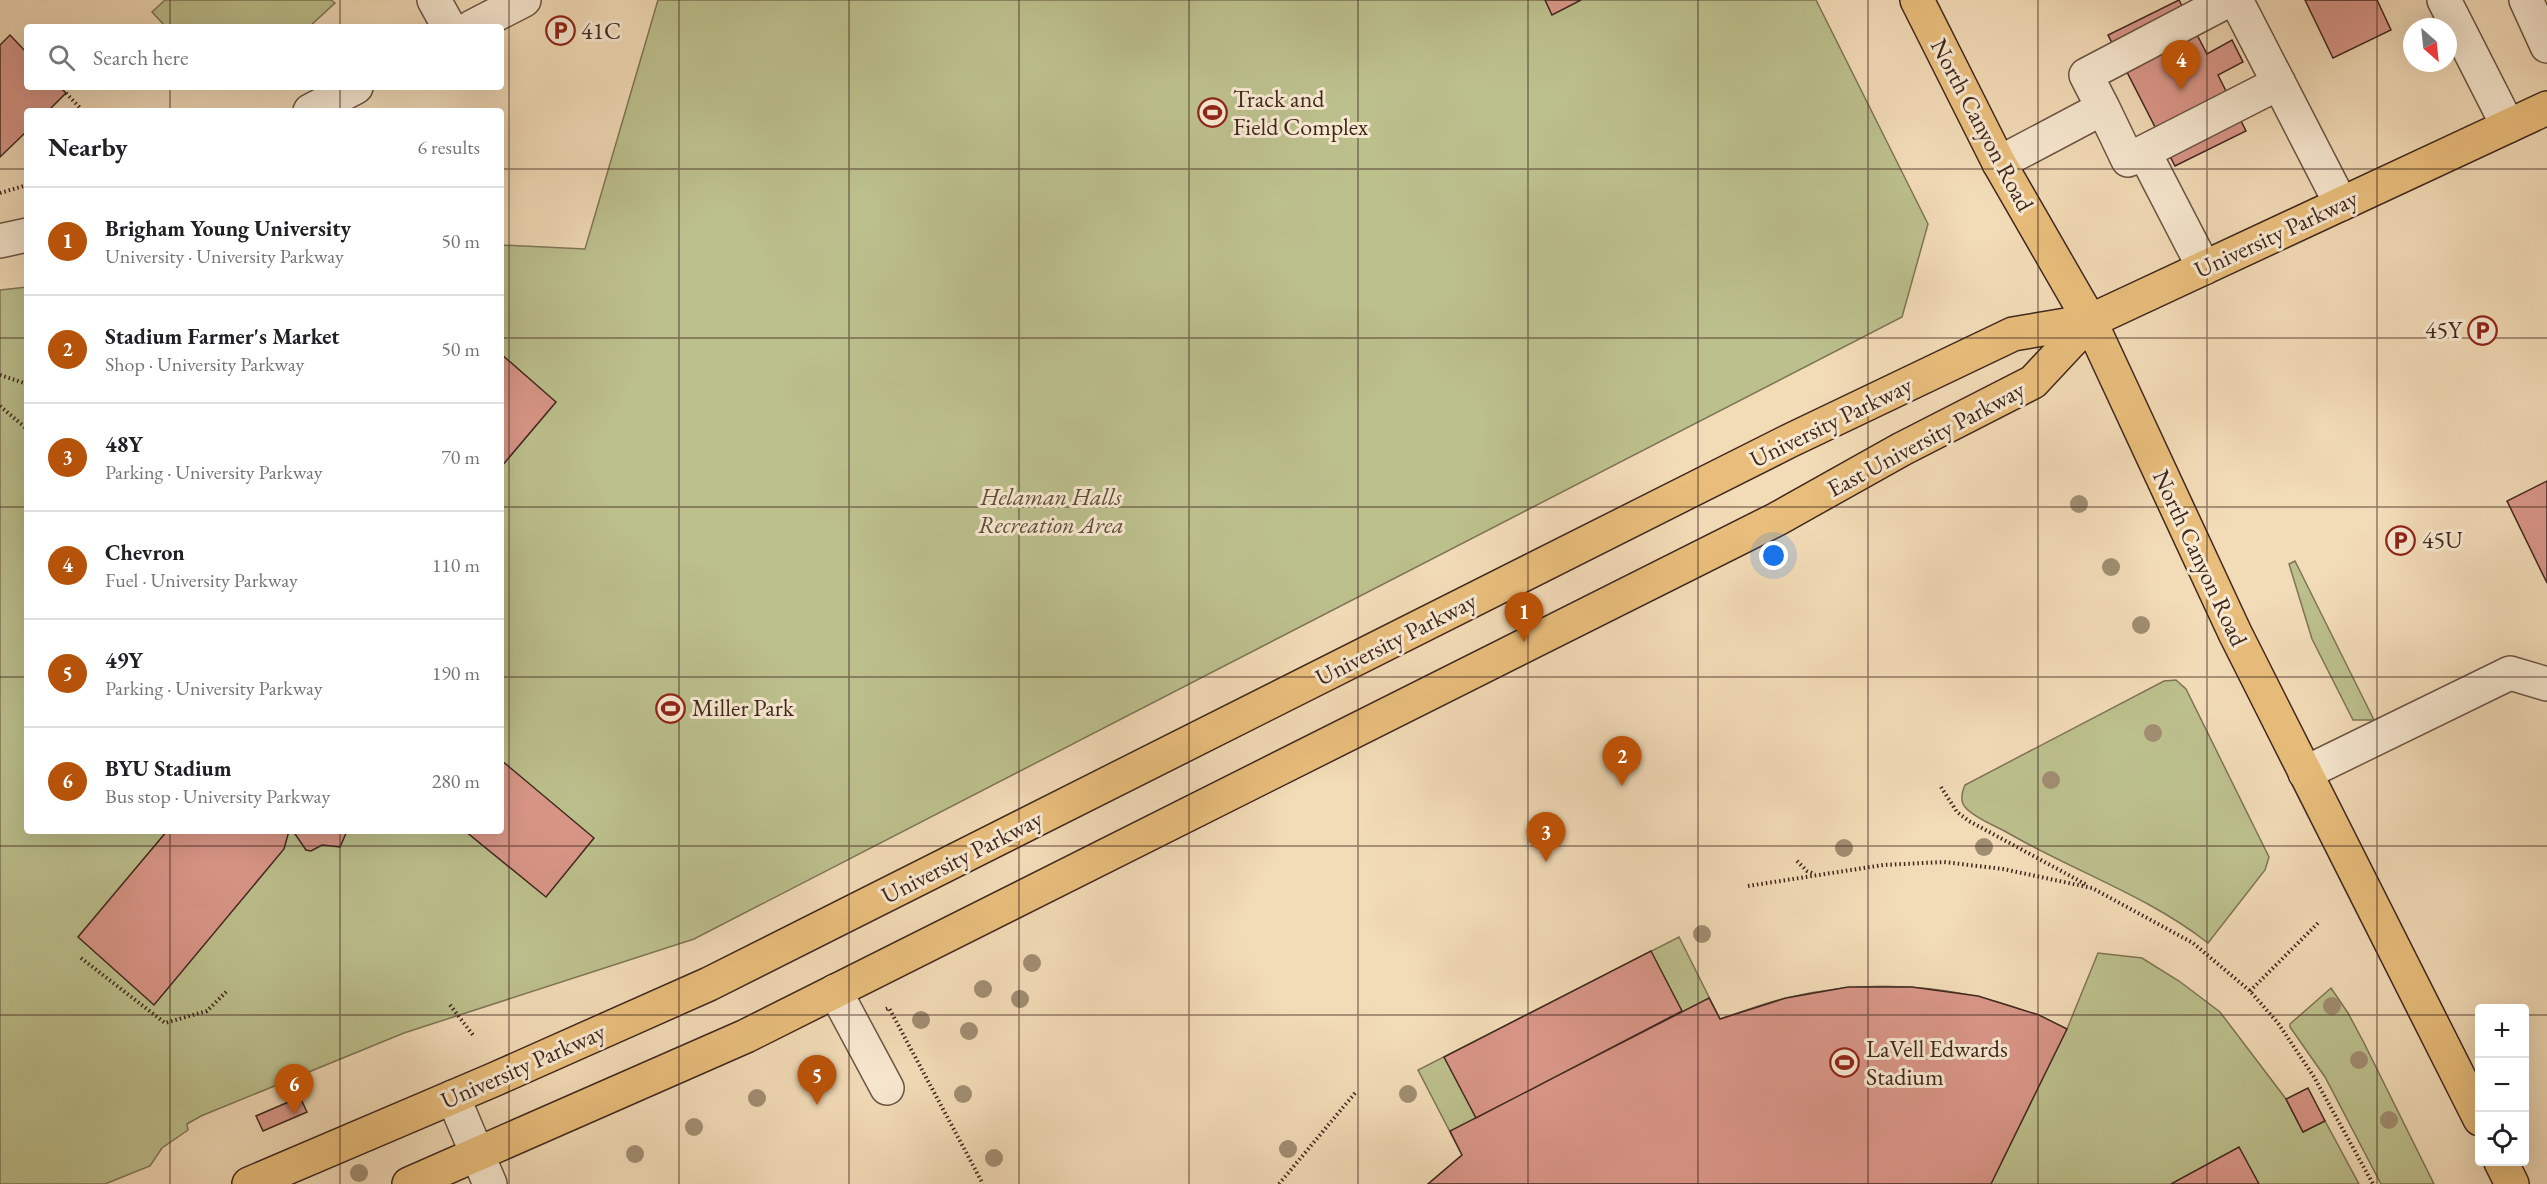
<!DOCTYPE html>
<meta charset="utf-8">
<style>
:root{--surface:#fff;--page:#f2f2f2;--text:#202124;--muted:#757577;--line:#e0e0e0;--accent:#b45309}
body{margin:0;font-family:"EB Garamond",serif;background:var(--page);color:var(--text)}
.controls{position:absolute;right:18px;bottom:18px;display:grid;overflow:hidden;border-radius:6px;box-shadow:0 6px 24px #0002}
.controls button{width:54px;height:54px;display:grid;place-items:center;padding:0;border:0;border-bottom:2px solid var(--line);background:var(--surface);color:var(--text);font:30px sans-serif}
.compass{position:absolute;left:2403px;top:18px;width:54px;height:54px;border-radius:50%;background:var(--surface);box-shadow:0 6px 24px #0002;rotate:153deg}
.you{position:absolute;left:1774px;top:556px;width:21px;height:21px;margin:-15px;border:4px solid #fff;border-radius:50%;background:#1a73e8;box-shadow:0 0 0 9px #1a73e833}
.badge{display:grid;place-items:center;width:39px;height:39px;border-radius:50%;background:var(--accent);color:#fff;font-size:20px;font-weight:700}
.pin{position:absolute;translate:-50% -50px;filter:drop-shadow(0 2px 3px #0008)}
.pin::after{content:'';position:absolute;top:32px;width:21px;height:18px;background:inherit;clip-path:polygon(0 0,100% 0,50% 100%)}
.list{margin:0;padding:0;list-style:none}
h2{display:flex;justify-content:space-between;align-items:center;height:78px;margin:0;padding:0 24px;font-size:26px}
h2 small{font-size:20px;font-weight:400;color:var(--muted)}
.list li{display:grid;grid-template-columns:39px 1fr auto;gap:18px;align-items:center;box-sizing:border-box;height:108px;padding:0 24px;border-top:2px solid var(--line)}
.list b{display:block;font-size:22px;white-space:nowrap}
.list p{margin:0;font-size:20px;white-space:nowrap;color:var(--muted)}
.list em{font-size:20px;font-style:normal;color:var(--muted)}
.icon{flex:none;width:33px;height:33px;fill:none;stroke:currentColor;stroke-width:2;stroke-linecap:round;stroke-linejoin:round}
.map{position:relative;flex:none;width:2547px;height:1184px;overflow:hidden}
.search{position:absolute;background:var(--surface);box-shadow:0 6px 24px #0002;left:24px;top:24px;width:480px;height:66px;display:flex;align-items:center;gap:15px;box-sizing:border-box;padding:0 21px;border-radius:6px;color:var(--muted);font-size:22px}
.panel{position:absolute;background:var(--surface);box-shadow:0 6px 24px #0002;left:24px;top:108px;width:480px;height:726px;border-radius:6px}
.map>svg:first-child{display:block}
.green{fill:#bcc08d;stroke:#7e7456;stroke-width:1.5}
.building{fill:#d99688;stroke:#40271e;stroke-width:1.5}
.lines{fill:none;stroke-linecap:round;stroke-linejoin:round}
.minor-casing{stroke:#6c5444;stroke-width:36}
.major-casing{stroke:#40271e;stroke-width:36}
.path{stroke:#40271e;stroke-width:4;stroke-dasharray:1.5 3;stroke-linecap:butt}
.minor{stroke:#f7e8d0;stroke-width:33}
.major{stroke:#e9be7c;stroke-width:33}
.tree{fill:#a18d72}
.grid{fill:none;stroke:#40271e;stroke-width:1.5;stroke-opacity:0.55}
.labels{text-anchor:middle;stroke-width:6;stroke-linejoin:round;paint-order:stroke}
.poi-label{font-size:24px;fill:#40271e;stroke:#f7e8d0;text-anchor:start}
.street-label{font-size:24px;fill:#40271e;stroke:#f7e8d0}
.park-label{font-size:24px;font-style:italic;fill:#5f4d3a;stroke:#f7e8d0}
</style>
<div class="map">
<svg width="2547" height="1184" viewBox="0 0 2547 1184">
<rect width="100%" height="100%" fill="#f2dbb7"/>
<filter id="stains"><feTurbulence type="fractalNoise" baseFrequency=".00333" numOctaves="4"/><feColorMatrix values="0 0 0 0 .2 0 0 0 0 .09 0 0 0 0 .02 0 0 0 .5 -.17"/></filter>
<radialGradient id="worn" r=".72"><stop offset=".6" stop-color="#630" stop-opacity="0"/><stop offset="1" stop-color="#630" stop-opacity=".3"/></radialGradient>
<path class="green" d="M165,0H331L335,3L309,27H166L152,12Z
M658,0H1816L1928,224L1902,317L694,939L404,1033L201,1116L187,1124L188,1130L162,1148L150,1166L105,1184H0V290L27,287V831H501V245L585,249Z
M2295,561L2374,720H2353L2312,639L2289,564Z
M2176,680L2186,689L2269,857L2265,870L2208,943C2148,896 2074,871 2008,833C1996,826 1974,818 1965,807C1960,801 1962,792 1965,785L2164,681Z
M1679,937L1720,1019C1742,1012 1764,1003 1786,998C1879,975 1981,986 2067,1029L2098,953L2142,958L2179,981L2220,1012L2286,1099L2303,1132L2325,1121L2359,1184H1428L1462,1155L1418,1070Z
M2331,988L2348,1013L2363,1041L2434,1184H2381L2325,1077L2290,1027V1024Z"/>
<path class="building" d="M1545,0H1581L1552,15Z
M2179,0L2207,54L2232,40L2243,62L2218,75L2246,131L2175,166L2108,35Z
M2305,0H2377L2391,30L2333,58Z
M10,35L27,53V87H60L66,93L48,111H27V131L0,157V45Z
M501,354L556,402L501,467Z
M2547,481V583L2507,501Z
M501,760L594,838L546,897L465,831H501Z
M167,831H289L284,849L154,1005L78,937Z
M293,831H347L340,847L322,845L311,851L306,850Z
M1651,951L1682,1011L1476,1118L1444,1057Z
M1848,987H1912L1978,996L2039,1015L2067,1029L1991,1184H1428L1462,1155L1450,1131L1709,998L1720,1019L1786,998Z
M2308,1088L2325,1121L2303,1132L2286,1099Z
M300,1097L307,1112L263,1131L256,1116Z
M2239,1147L2259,1184H2171Z"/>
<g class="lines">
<defs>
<path id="minor" d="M434,0L449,27
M2236,0L2341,204
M2444,0L2508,126
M2526,0L2547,46
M472,27L524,0
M2103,108L2128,160L2279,83
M310,111L356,87
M2144,152L2204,268
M1999,163L2103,108L2086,75L2229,0
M0,241L27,235
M2305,773L2510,673L2547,684
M835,991L887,1088
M453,1097L490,1184"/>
<path id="major" d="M1917,0L1999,163L2090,321L2235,633L2480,1119
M2501,1162L2512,1184
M249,1184L493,1080L709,984L1789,441L2013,334L2090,321L2547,108
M409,1184L746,1036L1777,519L1902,449L2033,382L2090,321"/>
</defs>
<use href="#minor" class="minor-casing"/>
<use href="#major" class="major-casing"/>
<path class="path" d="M66,93L83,111
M0,193L27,185
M501,338L503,340L501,342
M0,375L27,384
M0,406L27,429
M1941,787L1957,812L1969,821L2087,885
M1797,861L1807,871L1815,874
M1748,886L1883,865L1944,862L2003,869L2092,888L2193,943L2250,991L2278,1023L2314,1077L2373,1184
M81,958L165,1023L207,1011L228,990
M2250,991L2318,923
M450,1005L473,1035
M886,1009L889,1008L983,1184
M1279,1184L1355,1093"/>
<use href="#minor" class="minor"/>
<use href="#major" class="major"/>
</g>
<g class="tree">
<circle cx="2079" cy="504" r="9"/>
<circle cx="2111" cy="567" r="9"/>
<circle cx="2141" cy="625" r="9"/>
<circle cx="2153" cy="733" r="9"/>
<circle cx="2051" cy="780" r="9"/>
<circle cx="1984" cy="847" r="9"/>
<circle cx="1844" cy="848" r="9"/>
<circle cx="1702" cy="934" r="9"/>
<circle cx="1032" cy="963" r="9"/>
<circle cx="983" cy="989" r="9"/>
<circle cx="1020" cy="999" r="9"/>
<circle cx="2332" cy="1006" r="9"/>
<circle cx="921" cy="1020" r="9"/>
<circle cx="969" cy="1031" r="9"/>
<circle cx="2359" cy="1060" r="9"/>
<circle cx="818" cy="1070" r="9"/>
<circle cx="963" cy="1094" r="9"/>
<circle cx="1408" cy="1094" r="9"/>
<circle cx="757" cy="1098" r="9"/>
<circle cx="2389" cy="1120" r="9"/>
<circle cx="694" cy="1127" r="9"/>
<circle cx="1288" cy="1149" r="9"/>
<circle cx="635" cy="1154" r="9"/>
<circle cx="994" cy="1158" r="9"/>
<circle cx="359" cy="1173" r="9"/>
</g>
<path class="grid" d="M170,0V27M340,0V27M509,0V1184M679,0V1184M849,0V1184M1019,0V1184M1189,0V1184M1358,0V1184M1528,0V1184M1698,0V1184M1868,0V1184M2038,0V1184M2207,0V1184M2377,0V1184M170,87V111M340,87V111M0,169H27M501,169H2547M0,338H27M501,338H2547M0,507H27M501,507H2547M0,677H27M501,677H2547M170,831V1184M340,831V1184M0,846H2547M0,1015H2480M2524,1015H2547"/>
<defs>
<symbol id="parking-ring" viewBox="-11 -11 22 22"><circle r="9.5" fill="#f7e8d0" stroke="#8f2418" stroke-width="1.5"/><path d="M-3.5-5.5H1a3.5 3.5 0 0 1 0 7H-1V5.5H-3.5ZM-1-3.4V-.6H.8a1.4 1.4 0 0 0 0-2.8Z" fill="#8f2418"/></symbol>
<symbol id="stadium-ring" viewBox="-11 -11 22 22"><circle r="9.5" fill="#f7e8d0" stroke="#8f2418" stroke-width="1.5"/><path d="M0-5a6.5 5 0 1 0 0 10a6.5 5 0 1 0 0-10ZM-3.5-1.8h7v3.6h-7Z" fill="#8f2418"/></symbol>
</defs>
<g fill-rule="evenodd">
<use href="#parking-ring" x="544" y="14" width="33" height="33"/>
<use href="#stadium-ring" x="1196" y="96" width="33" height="33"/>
<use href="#parking-ring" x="2466" y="314" width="33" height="33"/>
<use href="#parking-ring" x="2384" y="524" width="33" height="33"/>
<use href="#stadium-ring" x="654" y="692" width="33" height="33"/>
<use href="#stadium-ring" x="1828" y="1046" width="33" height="33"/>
</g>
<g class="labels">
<g class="poi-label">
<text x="581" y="39">41C</text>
<text x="1233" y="107">Track and<tspan x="1233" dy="28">Field Complex</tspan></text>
<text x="2462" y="338" text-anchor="end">45Y</text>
<text x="2422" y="548">45U</text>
<text x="692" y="716">Miller Park</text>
<text x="1866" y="1057">LaVell Edwards<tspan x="1866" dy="28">Stadium</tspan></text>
</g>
<g class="street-label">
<text transform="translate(1982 125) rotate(62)" y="8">North Canyon Road</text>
<text transform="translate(2276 234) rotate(-25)" y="8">University Parkway</text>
<text transform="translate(1831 422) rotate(-26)" y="8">University Parkway</text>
<text transform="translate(1926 439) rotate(-28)" y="8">East University Parkway</text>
<text transform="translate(2200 558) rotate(65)" y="8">North Canyon Road</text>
<text transform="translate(1396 639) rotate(-27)" y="8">University Parkway</text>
<text transform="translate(962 857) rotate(-27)" y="8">University Parkway</text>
<text transform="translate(523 1066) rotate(-24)" y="8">University Parkway</text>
</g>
<g class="park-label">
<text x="1051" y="505">Helaman Halls<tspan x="1051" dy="28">Recreation Area</tspan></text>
</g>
</g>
<rect width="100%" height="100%" filter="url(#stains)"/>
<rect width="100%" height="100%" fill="url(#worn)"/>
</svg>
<div class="controls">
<button>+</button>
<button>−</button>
<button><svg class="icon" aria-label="locate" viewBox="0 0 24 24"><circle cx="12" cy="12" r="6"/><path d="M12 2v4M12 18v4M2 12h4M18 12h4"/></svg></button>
</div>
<svg class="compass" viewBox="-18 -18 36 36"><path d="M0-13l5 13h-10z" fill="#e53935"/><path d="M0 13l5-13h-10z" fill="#757577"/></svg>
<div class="you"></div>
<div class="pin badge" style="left:1524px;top:642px">1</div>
<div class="pin badge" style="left:1622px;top:786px">2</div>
<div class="pin badge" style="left:1546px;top:862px">3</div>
<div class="pin badge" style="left:2181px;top:90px">4</div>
<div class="pin badge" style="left:817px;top:1105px">5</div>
<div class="pin badge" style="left:294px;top:1114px">6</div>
<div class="search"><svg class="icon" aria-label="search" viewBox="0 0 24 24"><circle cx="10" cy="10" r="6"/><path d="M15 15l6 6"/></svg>Search here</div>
<section class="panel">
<h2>Nearby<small>6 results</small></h2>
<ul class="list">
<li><span class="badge">1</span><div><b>Brigham Young University</b><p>University · University Parkway</p></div><em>50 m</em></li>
<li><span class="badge">2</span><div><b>Stadium Farmer's Market</b><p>Shop · University Parkway</p></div><em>50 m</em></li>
<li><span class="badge">3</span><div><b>48Y</b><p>Parking · University Parkway</p></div><em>70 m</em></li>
<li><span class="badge">4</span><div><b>Chevron</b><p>Fuel · University Parkway</p></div><em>110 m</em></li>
<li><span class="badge">5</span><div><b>49Y</b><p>Parking · University Parkway</p></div><em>190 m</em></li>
<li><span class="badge">6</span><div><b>BYU Stadium</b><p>Bus stop · University Parkway</p></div><em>280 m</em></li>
</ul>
</section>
</div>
